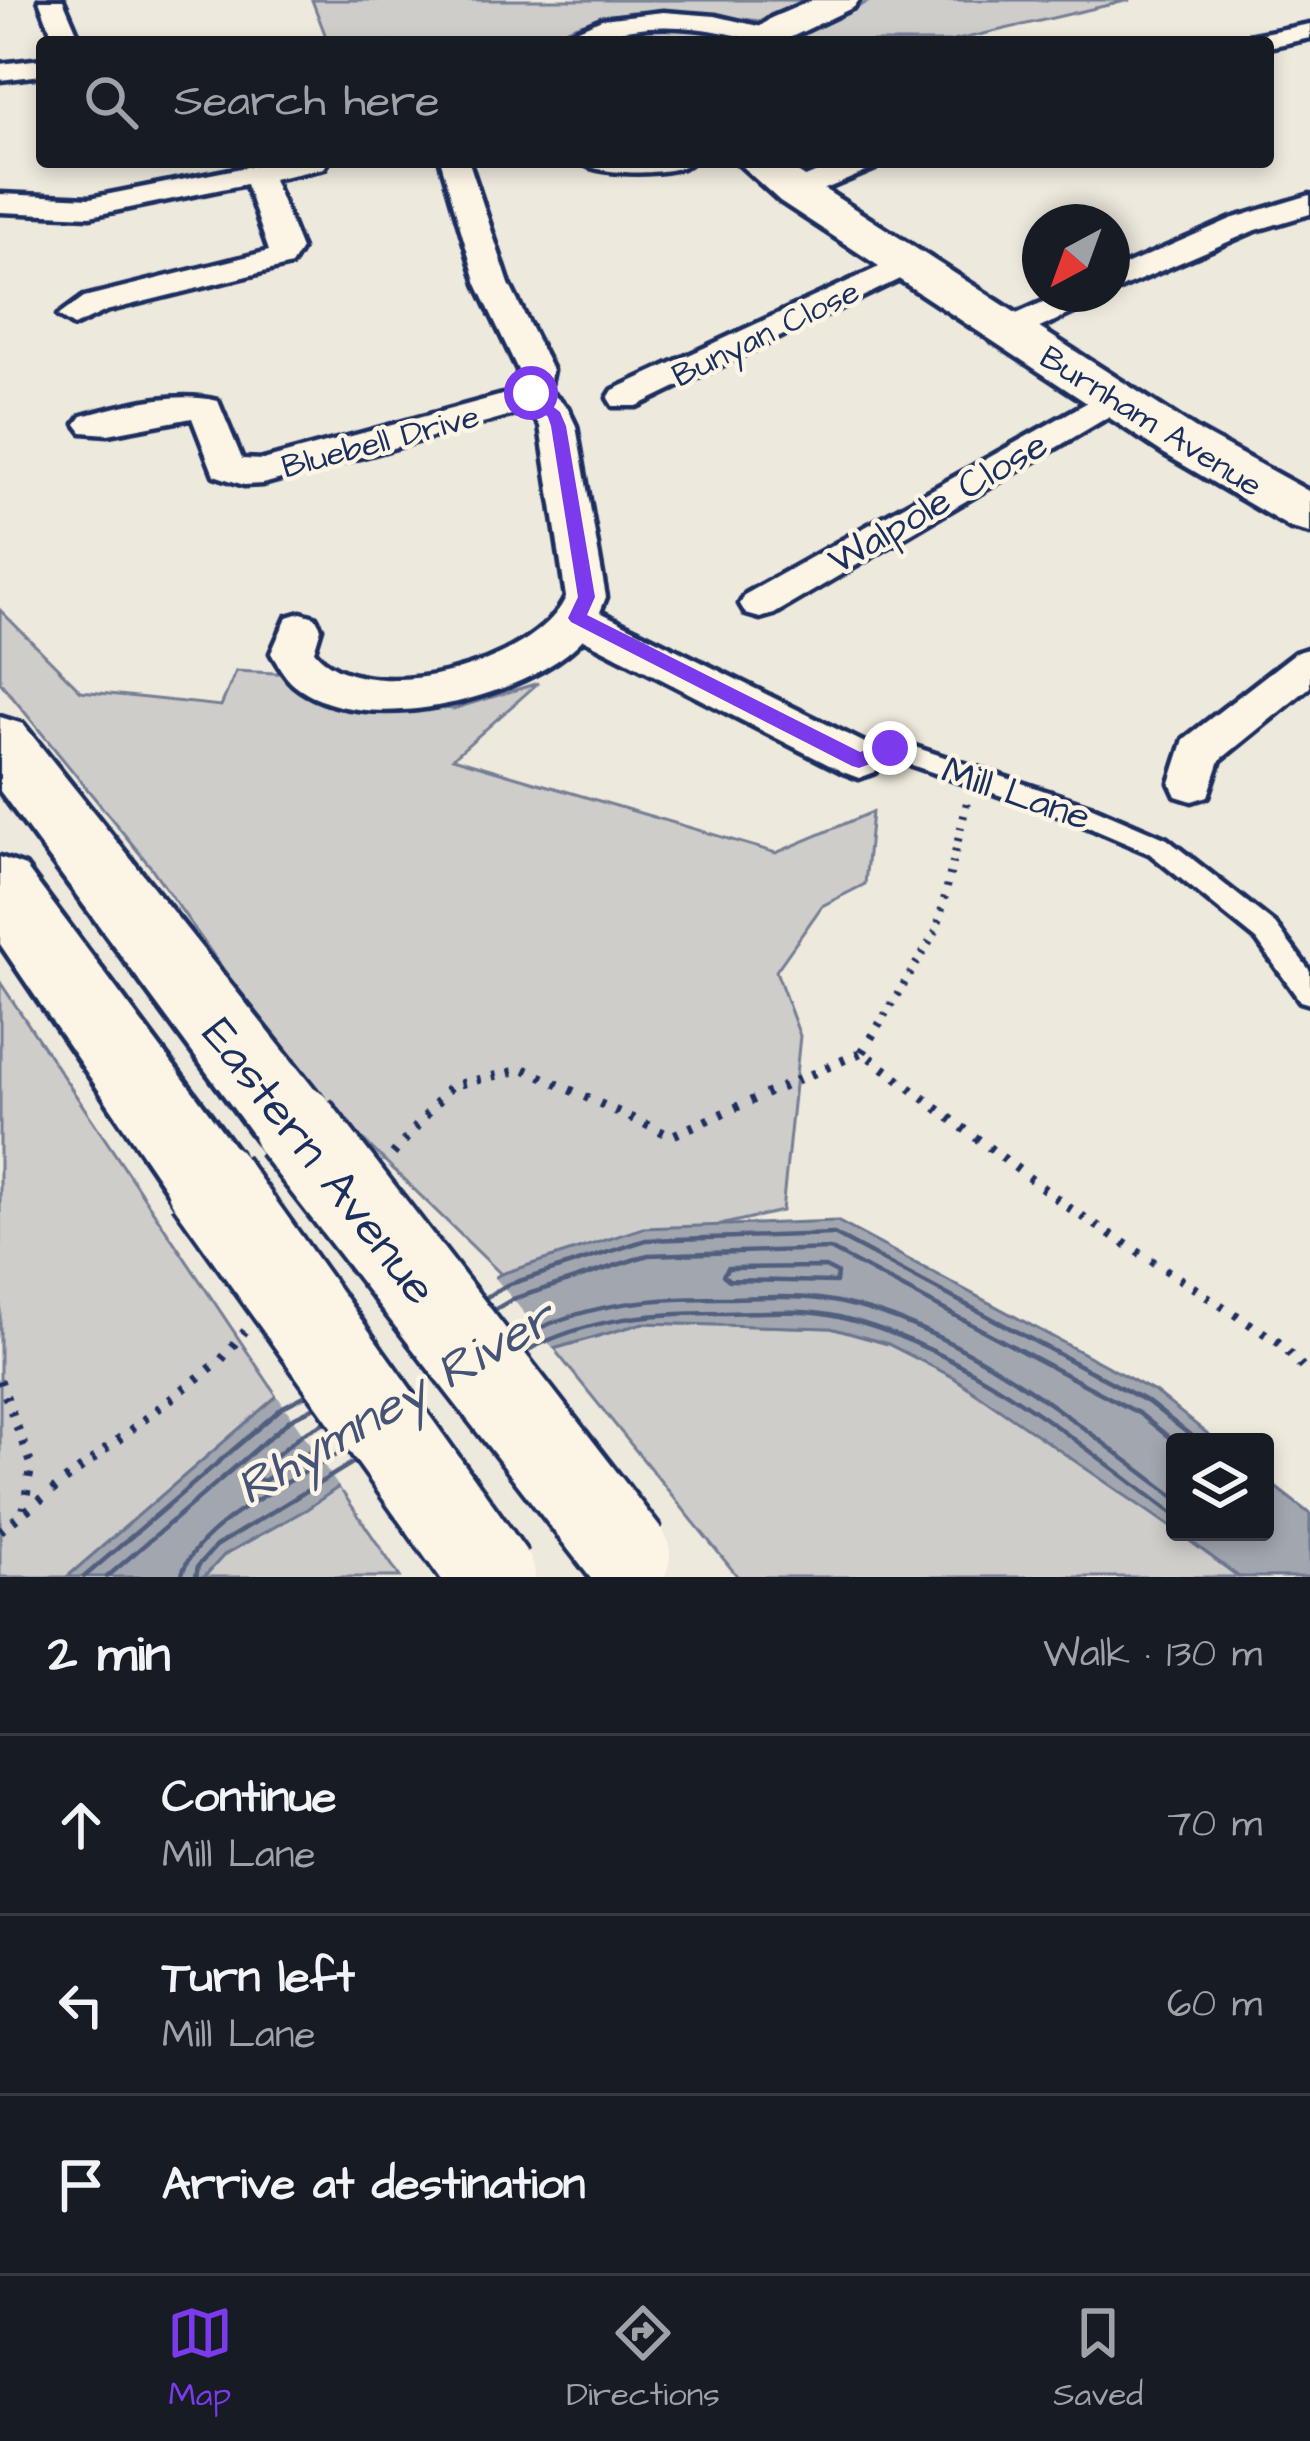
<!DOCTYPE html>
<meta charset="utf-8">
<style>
:root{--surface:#171b24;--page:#242831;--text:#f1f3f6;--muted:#9ea1a6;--line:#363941;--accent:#7c3aed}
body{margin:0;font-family:"Architects Daughter",sans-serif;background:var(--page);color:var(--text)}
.controls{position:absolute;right:36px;bottom:36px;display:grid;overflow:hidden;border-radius:12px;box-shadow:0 6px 18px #0003}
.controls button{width:108px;height:108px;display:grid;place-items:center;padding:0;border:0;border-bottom:3px solid var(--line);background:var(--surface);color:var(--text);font:60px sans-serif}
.compass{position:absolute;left:1022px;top:204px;width:108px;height:108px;border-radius:50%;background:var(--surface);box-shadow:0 6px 18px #0003;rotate:221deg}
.stop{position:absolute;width:36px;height:36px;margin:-27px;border:9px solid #7c3aed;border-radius:50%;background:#fff}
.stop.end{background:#7c3aed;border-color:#fff;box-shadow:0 3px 12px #0008}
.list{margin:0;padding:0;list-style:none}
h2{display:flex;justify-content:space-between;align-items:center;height:156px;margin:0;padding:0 48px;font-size:51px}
h2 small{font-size:39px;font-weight:400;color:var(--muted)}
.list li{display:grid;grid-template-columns:78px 1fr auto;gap:36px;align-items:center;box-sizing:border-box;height:180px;padding:0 48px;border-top:3px solid var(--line)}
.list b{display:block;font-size:45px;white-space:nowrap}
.list p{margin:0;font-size:39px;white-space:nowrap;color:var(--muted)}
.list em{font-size:39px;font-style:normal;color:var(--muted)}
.icon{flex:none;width:66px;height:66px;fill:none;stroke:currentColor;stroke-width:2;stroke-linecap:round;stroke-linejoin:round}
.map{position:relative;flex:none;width:1310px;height:1577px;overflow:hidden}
.search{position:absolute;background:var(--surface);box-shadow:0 6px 18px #0003;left:36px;right:36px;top:36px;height:132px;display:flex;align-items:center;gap:30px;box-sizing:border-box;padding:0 42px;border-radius:12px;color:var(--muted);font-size:45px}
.sheet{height:696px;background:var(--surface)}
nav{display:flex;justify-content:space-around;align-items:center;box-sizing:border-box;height:168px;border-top:3px solid var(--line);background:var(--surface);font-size:33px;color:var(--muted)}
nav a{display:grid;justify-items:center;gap:6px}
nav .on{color:var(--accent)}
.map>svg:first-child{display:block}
.green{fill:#cfcdca;stroke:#757e94;stroke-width:3}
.water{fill:#a2a7af;stroke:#6c778f;stroke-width:3}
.pier{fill:#eee9dd}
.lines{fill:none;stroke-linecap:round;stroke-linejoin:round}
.shore{stroke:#515f7e;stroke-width:4.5}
.lane-casing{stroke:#1b2f5e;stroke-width:9}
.street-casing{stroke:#1b2f5e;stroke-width:9}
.secondary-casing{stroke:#1b2f5e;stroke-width:9}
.highway-casing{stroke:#1b2f5e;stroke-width:9}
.path-far1{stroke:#1b2f5e;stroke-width:8;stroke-dasharray:3 9;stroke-linecap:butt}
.path{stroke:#1b2f5e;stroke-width:9;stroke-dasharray:4.5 12;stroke-linecap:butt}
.lane{fill:#fcf5e5;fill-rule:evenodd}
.street{fill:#fcf5e5;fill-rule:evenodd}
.secondary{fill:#fcf5e5;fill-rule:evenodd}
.highway{fill:#fcf5e5;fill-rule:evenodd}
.highway-bridge-casing{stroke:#1b2f5e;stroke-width:94;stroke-linecap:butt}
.highway-bridge{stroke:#fcf5e5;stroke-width:86}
.route{fill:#7c3aed}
.labels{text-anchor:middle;stroke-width:9;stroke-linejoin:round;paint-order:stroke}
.far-street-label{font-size:33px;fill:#1b2f5e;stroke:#fcf5e5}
.street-label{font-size:39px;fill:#1b2f5e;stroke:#fcf5e5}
.near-street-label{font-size:48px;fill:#1b2f5e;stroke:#fcf5e5}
.near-water-label{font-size:51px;font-style:italic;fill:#445376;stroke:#fcf5e5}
</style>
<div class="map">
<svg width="1310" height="1577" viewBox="0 0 1310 1577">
<rect width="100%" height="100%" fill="#eee9dd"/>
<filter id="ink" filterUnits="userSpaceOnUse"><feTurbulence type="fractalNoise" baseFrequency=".00833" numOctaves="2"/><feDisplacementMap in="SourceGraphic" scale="24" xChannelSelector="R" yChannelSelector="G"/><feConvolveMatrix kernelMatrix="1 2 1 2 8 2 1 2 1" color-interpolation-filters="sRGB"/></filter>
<g filter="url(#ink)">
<path class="green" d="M312,0H811L761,21L671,11L630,12L577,25L536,42H328Z
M872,0H1130L949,42H784Z
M673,27L721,33L733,40L587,42L621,32Z
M0,610L81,691L221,706L236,671L294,674L343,698L453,709L538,683L453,758L776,853L872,812L865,884L822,906L776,971L800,1036L782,1211L501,1274L301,1079L150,866L0,682Z
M0,982L277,1396L67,1577H0Z
M643,1323L831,1328L888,1344L953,1377L1092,1469L1239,1577H738L554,1349Z
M339,1487L400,1577H204L224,1555Z"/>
<path class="water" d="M837,1221L1155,1392L1218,1442H1175V1530L953,1377L888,1344L831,1328L643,1323L553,1349L436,1419L307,1509L224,1555L204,1577H67L277,1396L382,1344L501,1274L643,1228Z
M1265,1479L1310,1514V1577H1239L1178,1532H1265Z"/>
<path class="pier" d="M491,1273L557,1353L440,1424L342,1492L274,1391L379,1339Z"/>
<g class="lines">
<path class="shore" d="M825,1267L837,1273L836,1282L729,1280L723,1275L728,1268Z
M485,1298L507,1285L646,1240L834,1234L1148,1402L1199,1442
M494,1310L513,1299L648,1255L830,1249L1140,1414L1175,1442
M517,1339C582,1304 647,1298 720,1298C759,1298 799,1294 838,1302C966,1329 1073,1421 1175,1497
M526,1351C589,1318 650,1313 720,1313C759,1313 800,1308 839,1317C966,1347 1072,1439 1175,1515
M325,1422L302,1434L258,1471V1479L264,1481L335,1435
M84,1577L283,1407L306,1395
M107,1577L291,1419L315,1407
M181,1577C195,1523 297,1479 345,1450
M196,1577L198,1566L216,1546L354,1462"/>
<defs>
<path id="lane" d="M891,739L1090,806L1167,839L1275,924L1310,971V1004L1300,1001L1257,940L1149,853L1072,820L891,758L859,769L851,767L847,760L851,753Z"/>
<path id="street" d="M39,0H63L81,42H55Z
M663,12L715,16L775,30L779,35C764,48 744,36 726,33C695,27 663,24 632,29C602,33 578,42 548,42L602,19Z
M1310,24V38L1268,47V42H1239L1243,37Z
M42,59V75L0,80V64Z
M271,162H328L324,168L273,179L301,249L291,265L106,311L74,326L58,316L84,297L269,251L246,184L90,216L0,212V194L90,198Z
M441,162H469L509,284L552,370L548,390L567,407L576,426L606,597L600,612L875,748L881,760L875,772L859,778L843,772L583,639C529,698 361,741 293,684C284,676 277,663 271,653L287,617L301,613L315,617L321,628L314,651C364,712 536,665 566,597L540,426L529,410L263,484L244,485L214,475L192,418L108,434L82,432L76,424L82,416C124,405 175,390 218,401L242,459L263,460L510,393L518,383V370L477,284Z
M582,162H691C677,176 596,176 582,162Z
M841,162H879L875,168L804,198H784L779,192L784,186Z
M1310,195V214L1253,231L1112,292V271L1231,219Z
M905,255L916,257L921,264L916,271L637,406H613L608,398L613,390Z
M1061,294H1103L1098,301L1020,337L1008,340L992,330L996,323Z
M1113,388L1125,391L1130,399L1125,407L774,614L760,618L746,614L740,604L746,594Z
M1310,648V687L1220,760L1208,796L1192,801L1176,796L1170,783L1184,739L1295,653Z"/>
<path id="secondary" d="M813,0H859L854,7L781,42H740L771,18Z
M737,162H782L1199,431L1310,492V533L1291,528L1163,453L780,201Z"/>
<path id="highway" d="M0,717L23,724L323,1100L335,1127L323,1154L295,1165L267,1154L0,791Z
M0,857L25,866L238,1152L250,1181L238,1210L209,1221L180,1210L0,944Z"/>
</defs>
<use href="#lane" class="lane-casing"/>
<use href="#street" class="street-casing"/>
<use href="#secondary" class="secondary-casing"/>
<use href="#highway" class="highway-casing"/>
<path class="path-far1" d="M878,1026L937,930L967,802"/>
<path class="path" d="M862,1052L880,1023
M393,1154L451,1086L524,1069L671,1136L862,1052L1068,1207L1281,1344L1310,1376
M0,1380L31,1465L24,1509
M0,1531L221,1360L245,1331"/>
<use href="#lane" class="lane"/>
<use href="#street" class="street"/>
<use href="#secondary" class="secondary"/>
<use href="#highway" class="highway"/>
<defs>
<path id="highway-bridge" d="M295,1127L627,1555
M209,1181L492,1577"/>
</defs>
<use href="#highway-bridge" class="highway-bridge-casing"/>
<use href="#highway-bridge" class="highway-bridge"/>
</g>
</g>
<path class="route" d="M531,389L560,412L566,426L595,597L587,615L860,752L890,741L900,748L897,754L859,768L852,766L571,622L568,618L578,597L551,426L548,417L523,393Z"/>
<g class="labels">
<g class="far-street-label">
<text transform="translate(765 332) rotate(-26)" y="12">Bunyan Close</text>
<text transform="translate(1152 420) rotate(32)" y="12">Burnham Avenue</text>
<text transform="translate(380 440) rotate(-15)" y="12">Bluebell Drive</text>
</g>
<g class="street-label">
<text transform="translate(937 501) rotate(-30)" y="14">Walpole Close</text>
<text transform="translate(1017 792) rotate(19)" y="14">Mill Lane</text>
</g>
<g class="near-street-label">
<text transform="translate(321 1160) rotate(52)" y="17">Eastern Avenue</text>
</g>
<g class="near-water-label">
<text transform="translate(394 1401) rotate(-30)" y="18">Rhymney River</text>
</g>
</g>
</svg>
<div class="controls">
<button><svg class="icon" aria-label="layers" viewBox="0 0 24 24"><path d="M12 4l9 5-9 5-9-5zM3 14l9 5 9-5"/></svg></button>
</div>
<svg class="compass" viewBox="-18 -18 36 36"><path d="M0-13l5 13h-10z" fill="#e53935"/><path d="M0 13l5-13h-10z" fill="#9ea1a6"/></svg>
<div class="stop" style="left:531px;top:393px"></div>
<div class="stop end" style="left:890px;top:748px"></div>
<div class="search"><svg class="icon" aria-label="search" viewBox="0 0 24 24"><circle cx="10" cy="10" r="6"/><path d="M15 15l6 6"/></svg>Search here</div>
</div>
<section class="sheet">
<h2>2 min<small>Walk · 130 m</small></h2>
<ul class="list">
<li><svg class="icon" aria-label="ahead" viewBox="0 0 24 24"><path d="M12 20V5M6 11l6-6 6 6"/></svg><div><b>Continue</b><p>Mill Lane</p></div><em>70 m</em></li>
<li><svg class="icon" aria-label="left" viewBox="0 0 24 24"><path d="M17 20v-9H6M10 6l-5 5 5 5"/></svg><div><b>Turn left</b><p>Mill Lane</p></div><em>60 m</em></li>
<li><svg class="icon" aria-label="arrive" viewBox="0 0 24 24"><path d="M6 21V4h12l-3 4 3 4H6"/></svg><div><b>Arrive at destination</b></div></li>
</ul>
</section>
<nav>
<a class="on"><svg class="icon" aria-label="map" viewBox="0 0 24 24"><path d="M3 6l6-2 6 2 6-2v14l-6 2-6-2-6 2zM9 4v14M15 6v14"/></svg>Map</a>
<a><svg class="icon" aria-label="directions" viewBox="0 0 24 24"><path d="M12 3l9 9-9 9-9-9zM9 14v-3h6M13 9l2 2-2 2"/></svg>Directions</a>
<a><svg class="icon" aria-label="saved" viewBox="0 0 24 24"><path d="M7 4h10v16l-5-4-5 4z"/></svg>Saved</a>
</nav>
